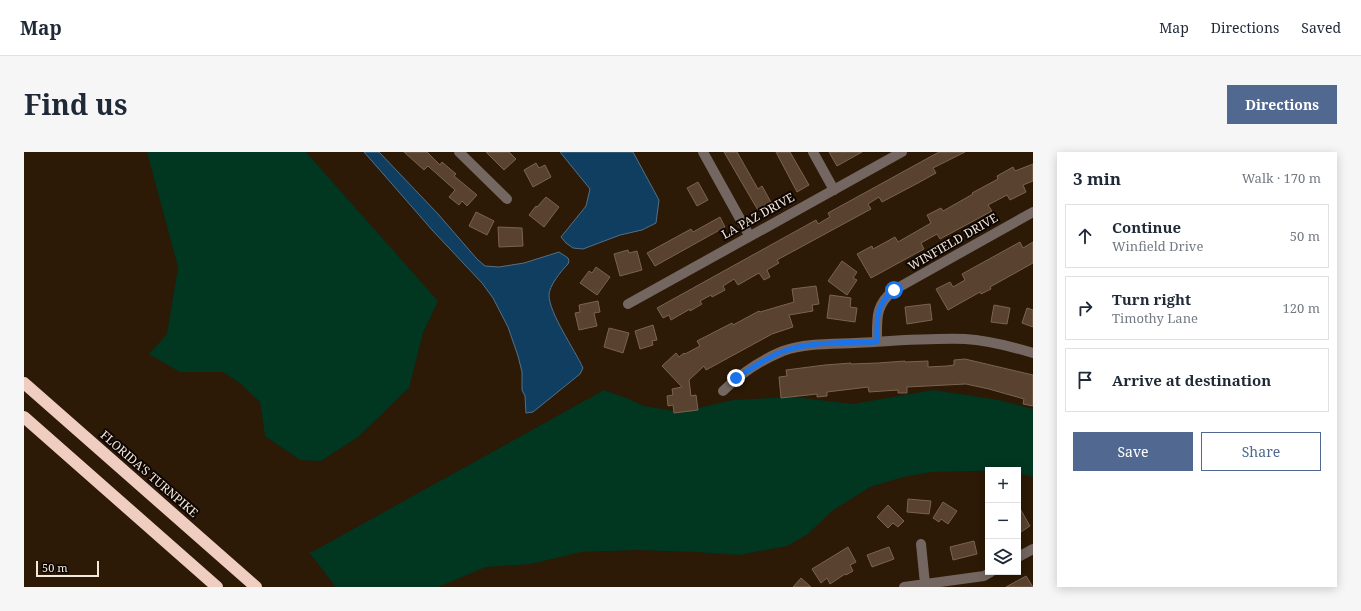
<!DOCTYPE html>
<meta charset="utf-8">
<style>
:root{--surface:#fff;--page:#f6f6f7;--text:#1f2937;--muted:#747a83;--line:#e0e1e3;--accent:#516990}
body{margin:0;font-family:"Noto Serif",serif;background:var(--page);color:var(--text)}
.controls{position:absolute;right:12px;bottom:12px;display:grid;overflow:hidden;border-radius:0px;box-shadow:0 2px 10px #0003}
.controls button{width:36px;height:36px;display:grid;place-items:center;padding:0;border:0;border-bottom:1px solid var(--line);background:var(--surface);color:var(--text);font:20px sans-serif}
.scale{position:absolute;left:12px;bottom:10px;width:63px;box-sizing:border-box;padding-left:4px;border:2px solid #f4e7db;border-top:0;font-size:11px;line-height:14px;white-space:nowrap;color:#f4e7db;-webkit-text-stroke:3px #0e0602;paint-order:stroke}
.stop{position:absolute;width:12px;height:12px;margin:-9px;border:3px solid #1a73e8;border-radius:50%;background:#fff}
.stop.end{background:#1a73e8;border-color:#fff;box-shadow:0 1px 4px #0008}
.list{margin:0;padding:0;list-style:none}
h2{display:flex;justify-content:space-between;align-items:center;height:52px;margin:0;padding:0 16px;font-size:17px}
h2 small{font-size:13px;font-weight:400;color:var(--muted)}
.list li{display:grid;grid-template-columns:26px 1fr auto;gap:12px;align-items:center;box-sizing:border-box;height:64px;margin:0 8px 8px;padding:0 8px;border:1px solid var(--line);border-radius:0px}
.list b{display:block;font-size:15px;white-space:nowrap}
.list p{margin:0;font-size:13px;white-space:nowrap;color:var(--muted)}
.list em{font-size:13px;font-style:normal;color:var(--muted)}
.actions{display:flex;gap:8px;padding:12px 16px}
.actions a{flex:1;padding:9px 0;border:1px solid var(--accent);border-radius:0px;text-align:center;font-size:14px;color:var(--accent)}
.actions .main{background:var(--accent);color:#fff}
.icon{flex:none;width:22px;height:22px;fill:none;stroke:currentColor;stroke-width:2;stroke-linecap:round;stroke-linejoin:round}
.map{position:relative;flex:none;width:1009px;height:435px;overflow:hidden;border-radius:0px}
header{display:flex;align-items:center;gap:24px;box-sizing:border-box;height:56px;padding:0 20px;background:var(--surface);border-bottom:1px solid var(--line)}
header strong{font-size:19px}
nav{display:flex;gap:22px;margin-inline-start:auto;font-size:14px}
.intro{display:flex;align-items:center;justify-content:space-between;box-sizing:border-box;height:96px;padding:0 24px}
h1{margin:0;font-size:28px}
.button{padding:10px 18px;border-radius:0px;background:var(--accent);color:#fff;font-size:14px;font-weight:700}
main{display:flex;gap:24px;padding:0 24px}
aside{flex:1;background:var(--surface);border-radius:0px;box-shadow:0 2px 10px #0003}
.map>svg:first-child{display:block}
.green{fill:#013621}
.water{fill:#103e61;stroke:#547186}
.building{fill:#594330;stroke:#7a634f}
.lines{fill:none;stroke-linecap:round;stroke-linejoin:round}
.minor{stroke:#746661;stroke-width:10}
.highway{stroke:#efcdc1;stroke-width:12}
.route{stroke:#1a73e8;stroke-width:5}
.labels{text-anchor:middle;stroke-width:4;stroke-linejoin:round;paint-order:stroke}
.street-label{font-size:12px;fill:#f4e7db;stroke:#0e0602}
</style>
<header>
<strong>Map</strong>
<nav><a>Map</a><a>Directions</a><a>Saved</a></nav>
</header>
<div class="intro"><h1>Find us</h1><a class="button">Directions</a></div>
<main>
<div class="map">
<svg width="1009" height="435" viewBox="0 0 1009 435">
<rect width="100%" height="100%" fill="#2c1906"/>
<path class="green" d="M123,0H282L414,149L399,181L385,236L334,285L297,309L276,308L241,284L236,250L217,232L199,220H156L125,202L143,182L154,115Z
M580,238L605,247L620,254L656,260L709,248L770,245L829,252L909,238L975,248L1009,257V325L994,321V318L908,320L879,325L846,335L808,359L784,382L763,394L715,403L671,400L613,398L557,400L507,412L462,415L414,435H312L285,400H288Z"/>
<path class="water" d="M340,0H355L414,62L453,107L461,114L475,115L500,111L535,100L544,106L545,109L544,112C537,119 525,134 525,143C525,161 551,198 559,216L556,222L509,260L502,261L501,244L498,238V220L494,204L484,175L469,146L458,131L409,79Z
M536,0H609L635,48L632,71L618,78L596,83L559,97L549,96L542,91L537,85L562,54L566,37Z"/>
<path class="building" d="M380,0H403L416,13L418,10L432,22L430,24L453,43L443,54L438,49L435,53L425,45L431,38L404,14L400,18Z
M462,0H485L492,7L480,18Z
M700,0H713L734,37L738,34L748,52L735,60Z
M752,0H766L785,33L773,40Z
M805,0H838L813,14Z
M915,0H941L909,16L912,21L894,31L858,50L855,45L844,52L847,57L753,108L755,111L743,118L746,125L740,128L735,121L714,133L710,127L699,134L701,138L688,145L687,143L676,149L678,152L666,159V157L647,168L645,163L639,166L633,156L792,68L794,72L806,65L804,61Z
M512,11L515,16L521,13L527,25L509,35L500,18Z
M1009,12V29L999,33L1002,40L986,48L983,43L964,53L968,59L916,87L913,82L897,91L900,97L847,126L833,102L848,94L849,97L871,85L874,90L907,71L903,63L917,56L919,59L949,42L948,41L974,27L973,24L989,15L991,19Z
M674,30L684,48L673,54L663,36Z
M522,45L535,55L520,75L505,63L512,54L513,55Z
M452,60L470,69L463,83L445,74Z
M696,65L701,75L631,114L623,101L667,77L669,80Z
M474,75L498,76L499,94L475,95Z
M996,90L999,96L1009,90V111L966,135L967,137L957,142L956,140L924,158L912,137L926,130L929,135L941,128L938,122Z
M604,98L605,101L613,99L618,118L596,124L590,102Z
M818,109L833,120L829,126L833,128L823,143L804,129Z
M572,115L586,125L573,143L556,131L565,119L568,121Z
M792,134L795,152L788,153L789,159L765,163L769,175L748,182L682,218L680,214L665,228L667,244L672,243L674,258L650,261L649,253L644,254L643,244L649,243L648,237L658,235L638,214L652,201L655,205L660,201L661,202L676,194L673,189L708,171L709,173L735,159L736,160L770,150L768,137Z
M806,143L827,146L826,155L833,156L831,170L803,166Z
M574,149L576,160L570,161L573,174L555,178L551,161L556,160L555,153Z
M906,152L908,168L883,172L881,155Z
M970,153L986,156L983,172L967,170Z
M1003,156L1009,158V175L998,171Z
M629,173L633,188L628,189L629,193L616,197L611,179Z
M585,176L605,181L599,201L580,195Z
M941,207L1009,223V254L999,252L1000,247L965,237L942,232L883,235V241H874V238L845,240L844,235L803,240V244L793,245V242L757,246L755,225L763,224L762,218L801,213L827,211V212L854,211L881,209V210L904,209V215L923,214L930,213V208Z
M884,347L907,349L905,362L883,360Z
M919,350L933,359L924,372L917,367L915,370L909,366Z
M864,353L880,369L874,375L869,371L864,376L853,365Z
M994,353L1006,374L997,380L994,375Z
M950,389L953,402L929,408L926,395Z
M824,395L832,410L826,413L829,419L822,423L821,422L806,432L803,426L797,431L788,417Z
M865,395L870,407L848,415L843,403Z
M1002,424L1009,435H982Z
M777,426L787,435H769Z"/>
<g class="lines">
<path class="minor" d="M435,0L483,47
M679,0L725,83
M789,0L810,38
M604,152L878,0
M853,189C853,167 851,153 870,138L1009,60
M699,239C716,222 737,208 759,199C781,191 808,192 831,191C868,189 904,186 941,187C961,188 989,195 1009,201
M897,392L901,432
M994,405L1009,397
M880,435L960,424L967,420"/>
<path class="highway" d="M0,231L232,435
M0,265L193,435"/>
</g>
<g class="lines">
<path class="route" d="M712,226C727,217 743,205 760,199C788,189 824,191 853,190C853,167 851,153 870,138"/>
</g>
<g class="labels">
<g class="street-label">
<text transform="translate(734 64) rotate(-29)" y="4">LA PAZ DRIVE</text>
<text transform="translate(929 90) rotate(-30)" y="4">WINFIELD DRIVE</text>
<text transform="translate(125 322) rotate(41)" y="4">FLORIDA'S TURNPIKE</text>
</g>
</g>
</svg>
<div class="controls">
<button>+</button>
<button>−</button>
<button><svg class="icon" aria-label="layers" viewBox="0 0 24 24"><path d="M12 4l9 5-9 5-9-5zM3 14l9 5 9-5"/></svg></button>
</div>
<div class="scale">50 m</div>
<div class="stop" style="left:870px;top:138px"></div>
<div class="stop end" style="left:712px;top:226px"></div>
</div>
<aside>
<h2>3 min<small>Walk · 170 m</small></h2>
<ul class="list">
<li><svg class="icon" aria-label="ahead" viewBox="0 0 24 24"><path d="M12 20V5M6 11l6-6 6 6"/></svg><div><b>Continue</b><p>Winfield Drive</p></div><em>50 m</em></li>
<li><svg class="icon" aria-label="right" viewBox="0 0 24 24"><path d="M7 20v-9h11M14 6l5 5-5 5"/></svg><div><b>Turn right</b><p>Timothy Lane</p></div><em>120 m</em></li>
<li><svg class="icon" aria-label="arrive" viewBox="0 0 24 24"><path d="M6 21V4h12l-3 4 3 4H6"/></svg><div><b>Arrive at destination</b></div></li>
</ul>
<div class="actions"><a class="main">Save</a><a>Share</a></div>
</aside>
</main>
